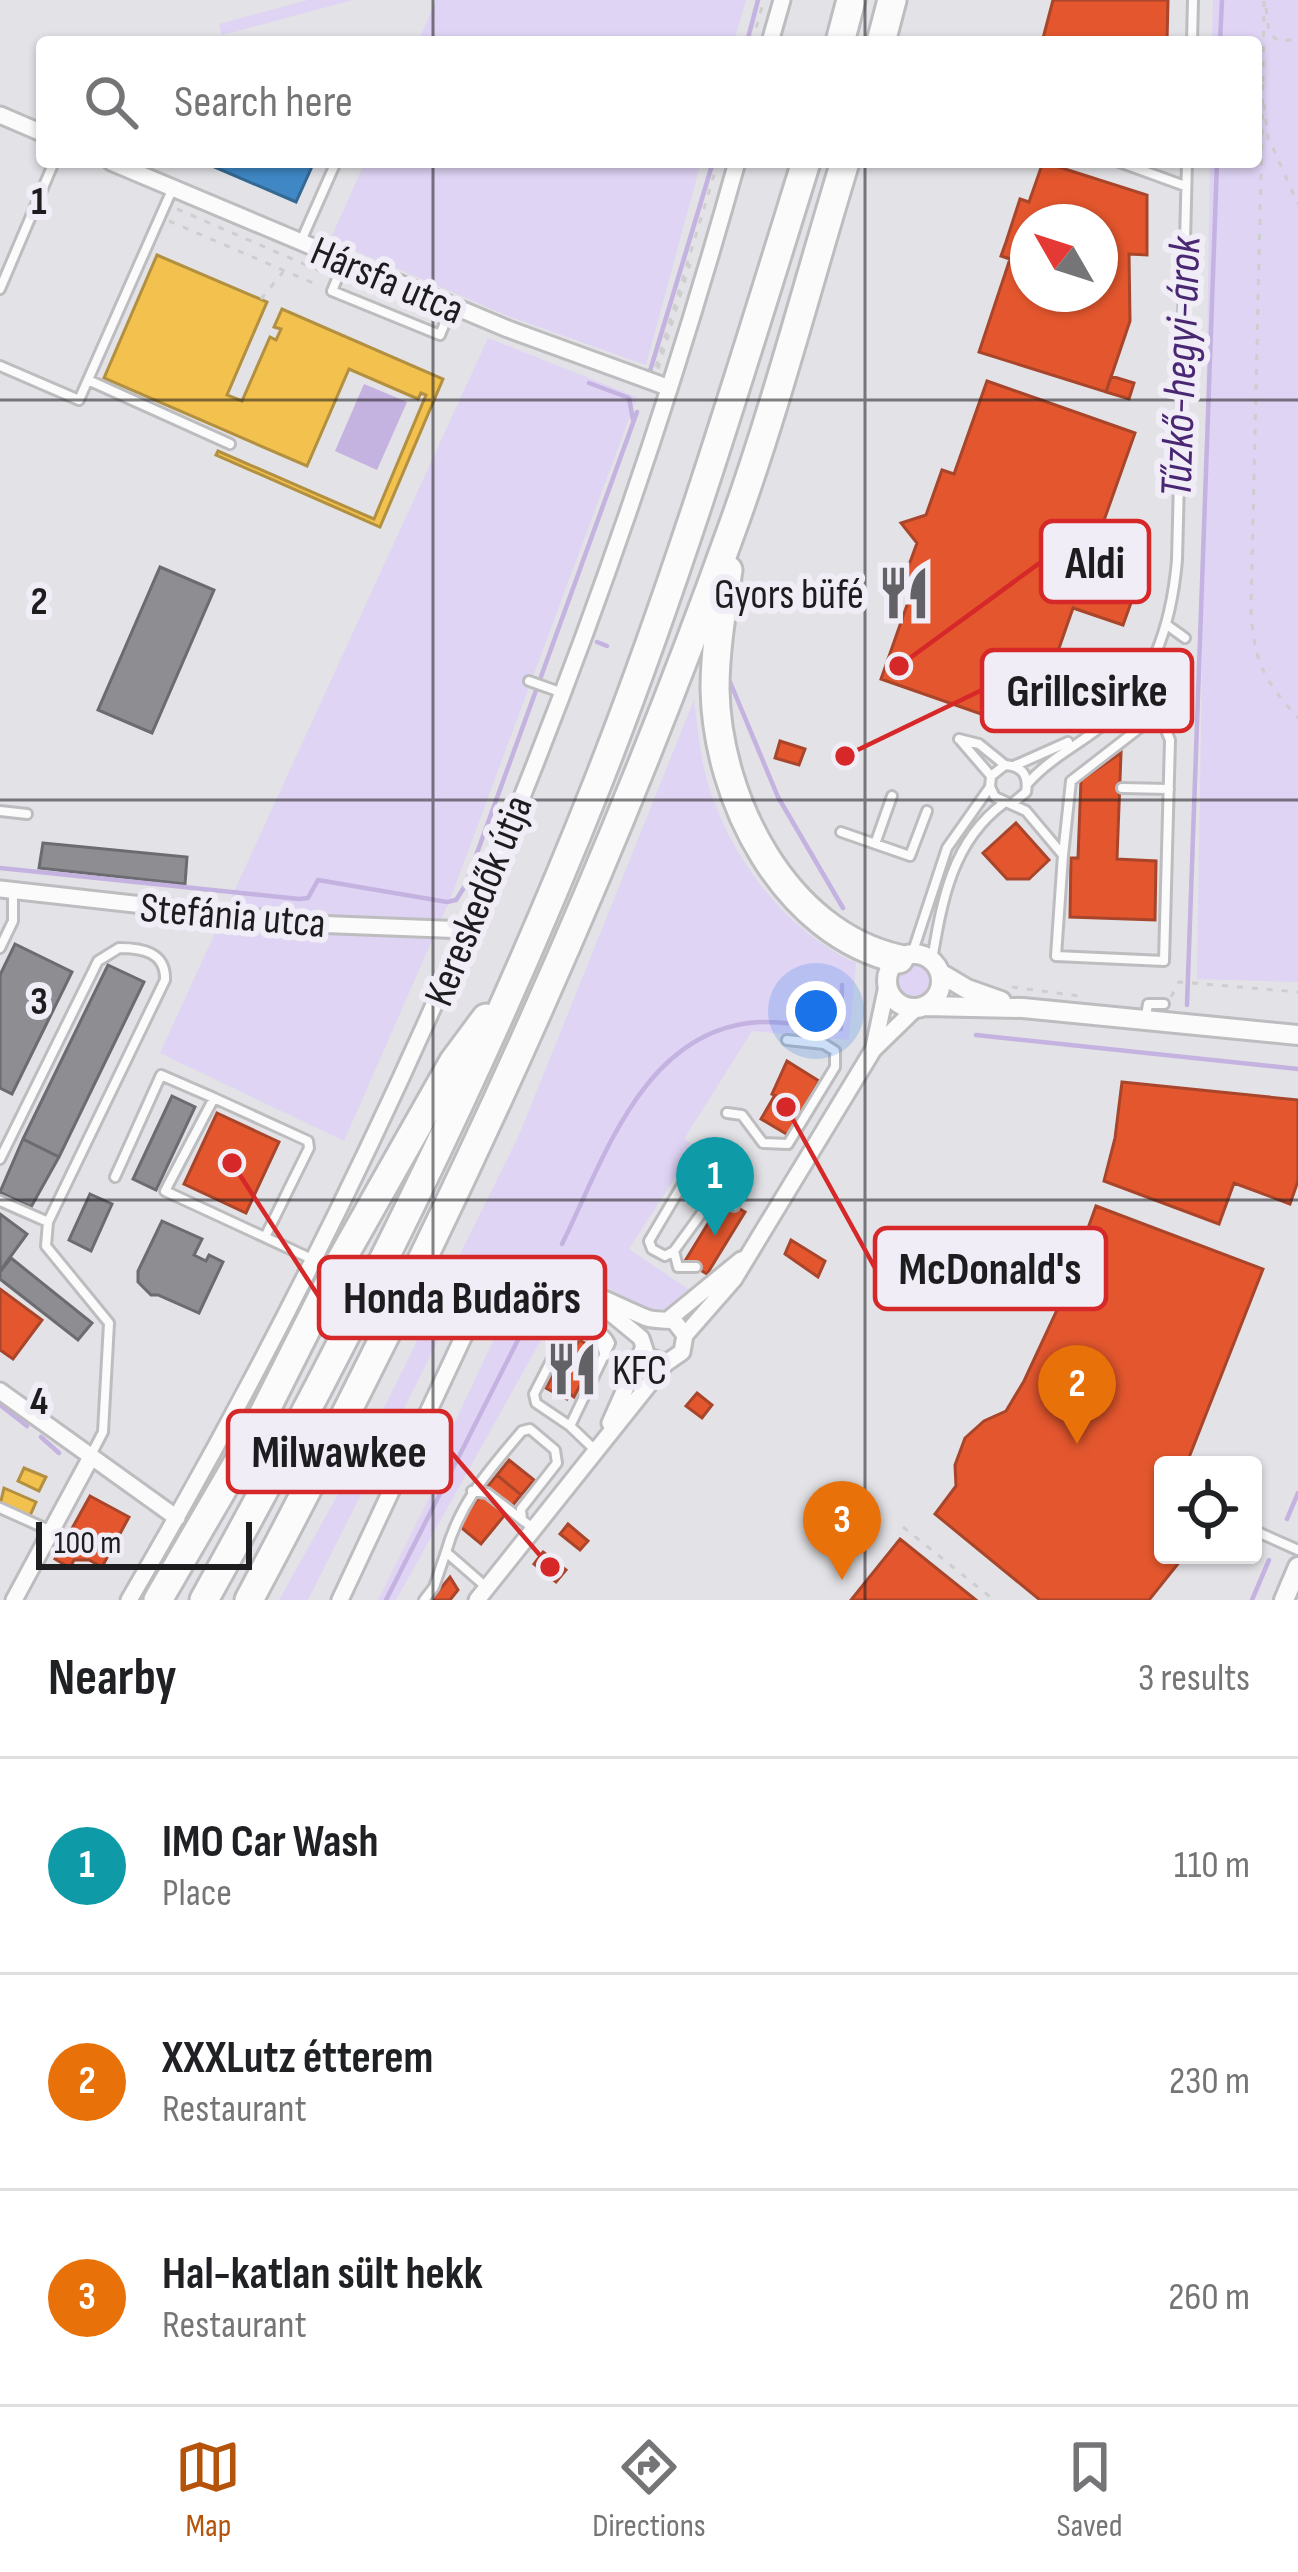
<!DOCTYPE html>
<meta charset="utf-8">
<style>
:root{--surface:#fff;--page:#f6f6f6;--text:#202124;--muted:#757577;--line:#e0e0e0;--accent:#b45309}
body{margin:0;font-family:"Sofia Sans Condensed",sans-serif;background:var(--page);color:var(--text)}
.controls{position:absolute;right:36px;bottom:36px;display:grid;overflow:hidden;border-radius:12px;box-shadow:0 3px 9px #0004}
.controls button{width:108px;height:108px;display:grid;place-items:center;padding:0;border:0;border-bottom:3px solid var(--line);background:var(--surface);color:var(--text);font:60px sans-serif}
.compass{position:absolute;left:1010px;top:204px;width:108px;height:108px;border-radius:50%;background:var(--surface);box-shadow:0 3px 9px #0004;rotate:309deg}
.scale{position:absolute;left:36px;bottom:30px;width:216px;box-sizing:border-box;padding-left:12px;border:6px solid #1d1c1f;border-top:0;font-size:33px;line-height:42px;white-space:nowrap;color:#1d1c1f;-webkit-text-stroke:9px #f0edf6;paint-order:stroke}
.you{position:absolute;left:816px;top:1011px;width:42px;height:42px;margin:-30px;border:9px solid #fff;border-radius:50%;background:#1a73e8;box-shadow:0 0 0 18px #1a73e833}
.badge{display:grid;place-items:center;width:78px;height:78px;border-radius:50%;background:var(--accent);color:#fff;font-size:39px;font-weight:700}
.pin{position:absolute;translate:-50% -99px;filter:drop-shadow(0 3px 6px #0008)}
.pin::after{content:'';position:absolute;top:63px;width:42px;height:36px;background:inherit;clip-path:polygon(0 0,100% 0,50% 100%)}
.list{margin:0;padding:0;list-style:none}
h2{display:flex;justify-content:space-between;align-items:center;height:156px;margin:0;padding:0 48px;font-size:51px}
h2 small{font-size:39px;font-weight:400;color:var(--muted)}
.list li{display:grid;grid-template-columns:78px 1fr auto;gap:36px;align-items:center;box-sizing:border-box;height:216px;padding:0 48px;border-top:3px solid var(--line)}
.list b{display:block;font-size:45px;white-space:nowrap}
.list p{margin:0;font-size:39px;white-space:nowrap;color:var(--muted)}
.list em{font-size:39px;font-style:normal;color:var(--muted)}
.icon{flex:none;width:66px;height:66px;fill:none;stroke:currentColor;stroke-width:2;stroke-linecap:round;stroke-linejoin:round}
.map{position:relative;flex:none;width:1298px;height:1600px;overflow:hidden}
.search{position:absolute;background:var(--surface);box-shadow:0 3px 9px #0004;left:36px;right:36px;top:36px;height:132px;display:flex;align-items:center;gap:30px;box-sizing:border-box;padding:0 42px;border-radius:12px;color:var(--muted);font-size:45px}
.sheet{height:804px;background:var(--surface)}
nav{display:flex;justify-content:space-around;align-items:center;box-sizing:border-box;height:168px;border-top:3px solid var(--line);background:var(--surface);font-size:33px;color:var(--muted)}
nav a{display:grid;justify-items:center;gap:6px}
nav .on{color:var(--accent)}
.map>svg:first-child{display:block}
.green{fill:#dfd4f4}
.water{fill:#c4b2e0}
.homes{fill:#f2c14e;stroke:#b29040;stroke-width:3}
.shops{fill:#e4572e;stroke:#a8452a;stroke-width:3;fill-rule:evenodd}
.schools{fill:#3f88c5;stroke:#356893;stroke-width:3}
.industry{fill:#8d8d92;stroke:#6b6b70;stroke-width:3}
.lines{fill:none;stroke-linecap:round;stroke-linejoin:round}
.stream{stroke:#c4b2e0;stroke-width:4.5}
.service-casing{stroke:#bdbdc0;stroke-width:14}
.minor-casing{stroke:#bdbdc0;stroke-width:21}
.tertiary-casing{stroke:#bdbdc0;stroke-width:24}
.motorway-casing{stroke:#bdbdc0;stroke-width:33}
.path{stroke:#cecece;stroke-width:3;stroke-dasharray:6 9;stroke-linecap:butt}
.service{stroke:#fbfbfb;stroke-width:8}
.minor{stroke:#fbfbfb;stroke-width:15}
.tertiary{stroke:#fbfbfb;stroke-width:18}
.motorway{stroke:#fbfbfb;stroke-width:27}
.grid{fill:none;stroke:#1d1c1f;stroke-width:3;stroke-opacity:0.55}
.labels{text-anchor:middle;stroke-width:12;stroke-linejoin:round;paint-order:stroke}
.street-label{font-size:42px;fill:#1d1c1f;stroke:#f0edf6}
.poi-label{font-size:42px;fill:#1d1c1f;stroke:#f0edf6;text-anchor:end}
.water-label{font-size:45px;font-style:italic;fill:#4a2773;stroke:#f0edf6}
.grid-label{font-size:39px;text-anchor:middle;font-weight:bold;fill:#1d1c1f;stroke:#f0edf6;stroke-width:12;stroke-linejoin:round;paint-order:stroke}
.leader{fill:none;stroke:#d62828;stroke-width:4.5}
.callout-dot{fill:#d62828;stroke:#f0edf6;stroke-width:4.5}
.callout{fill:#f0edf6;stroke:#d62828;stroke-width:4.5}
.callout-label{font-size:45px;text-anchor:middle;font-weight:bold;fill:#1d1c1f}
</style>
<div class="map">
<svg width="1298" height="1600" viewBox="0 0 1298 1600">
<rect width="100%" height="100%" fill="#e3e2e6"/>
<path class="green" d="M308,0H353L222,35L219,24Z
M436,0H746L734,42H418Z
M1213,0H1298V982L1197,979L1210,162H1256V42H1212Z
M365,162H701L646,365L508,316L330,240Z
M488,338L637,397L451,897L344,1141L160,1053Z
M694,700C697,721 699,743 703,764C721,846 780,928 856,963L849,1040L752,1031L684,1139L695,1146L629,1249L688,1289L666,1309C644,1310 633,1302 614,1291C547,1252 524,1243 461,1295L308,1600H279L365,1446L519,1135Z
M896 982a17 17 0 1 1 34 0a17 17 0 1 1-34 0Z
M502,1322L541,1340L396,1600H378L443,1470L435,1464Z"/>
<path class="water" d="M364,384L407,402L377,470L335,451Z"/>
<path class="homes" d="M157,255L267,302L227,395L242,401L270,337L276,340L281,329L274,327L282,309L443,379L380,527L216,455L218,451L374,519L426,395L421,393L418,399L349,369L307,466L104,378Z
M24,1468L46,1477L39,1491L18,1481Z
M4,1488L36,1502L29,1518L0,1505Z"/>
<path class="shops" d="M1053,0H1168L1167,42H1042Z
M1043,162L1147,195V255L1129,254L1130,321L1106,392L979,352L1010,259L1001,256L1006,242L1020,199L1029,202ZM1028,222H1100V294H1028Z
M1111,376L1134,383L1129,399L1106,392Z
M987,381L1135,433L1091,557L1141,575L1123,625L1073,608L1030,731L881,679L913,588L902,584L917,543L901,523L926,515L942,470L954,474Z
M780,741L805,749L799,765L775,758Z
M1121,753L1117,859L1156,861L1155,920L1070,917L1071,858H1078L1081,780Z
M1016,823L1049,860L1029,879H1007L983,853Z
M787,1061L819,1081L788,1135L761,1119L775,1095L772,1094Z
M1122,1082L1298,1100V1181L1290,1204L1234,1183L1219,1224L1104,1181L1115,1138Z
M217,1113L279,1142L246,1213L184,1184Z
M723,1199L745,1212L707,1274L685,1261Z
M1096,1206L1263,1269L1186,1465H1163V1555H1185L1149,1600H1040L935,1514L956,1486L955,1465L965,1438L984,1421L1006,1411L1024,1381L1064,1295Z
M791,1240L825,1261L818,1277L785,1254Z
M0,1289L42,1320L13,1359L0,1350Z
M579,1340L598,1350L574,1397L570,1394L567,1399L546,1388L568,1346L574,1349Z
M697,1393L712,1405L702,1418L686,1406Z
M509,1460L534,1480L521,1495L497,1475Z
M497,1475L521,1495L481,1544L457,1524Z
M90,1496L129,1517L102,1567L89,1560H74L70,1568L55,1559Z
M568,1524L588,1541L580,1550L560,1534Z
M900,1539L976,1600H851Z
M543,1552L566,1570L556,1582L534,1564Z
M450,1577L458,1590L450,1600H431Z"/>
<path class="schools" d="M203,162H314L296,202Z"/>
<path class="industry" d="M160,567L214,590L152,733L98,710Z
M43,843L187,857L185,884L39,868Z
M15,944L72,972L12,1094L0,1088V975Z
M108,965L144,982L59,1157L23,1139Z
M172,1096L195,1107L156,1190L133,1179Z
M23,1139L59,1157L31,1207L0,1192Z
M90,1194L112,1204L91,1251L69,1240Z
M0,1214L27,1234L0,1271Z
M162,1221L202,1239L194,1255L206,1261L209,1255L223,1262L199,1313L158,1295H151L138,1282V1271Z
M11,1258L92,1323L78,1340L0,1279V1272Z"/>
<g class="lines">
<path class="stream" d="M747,42L758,0
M1220,42L1222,0
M650,371L713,162
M589,383L629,398L633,420
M597,642L607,646
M730,682L778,797L843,908
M0,868L299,899L308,898L318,880L447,902L456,900L465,886L637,412
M1187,1005L1217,162
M976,1035L1298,1069
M562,1244C605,1157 644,1029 759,1022C785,1021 815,1027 841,1029L842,985
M0,1405L27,1426
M41,1437L59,1453
M1287,1519L1298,1493
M386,1600L522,1332
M1252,1600L1269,1560"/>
<defs>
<path id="service" d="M1192,42L1193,0
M1119,162L1185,186
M301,241L336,162
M344,262L332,291L440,335L451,308
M0,289L54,162
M0,366L79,400L172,190
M88,380L230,444
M1167,625L1185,638
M529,681L560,692
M959,739L979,744L1005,765
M960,740L991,776
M1016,765L1068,742
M1028,783C1052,756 1083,743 1109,720C1156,679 1172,618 1177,560L1187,162
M1122,788L1169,789
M1013,803L1026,792C1029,775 1022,766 1005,765L991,776L990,787L995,797L1026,811L1063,855L1056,956L1164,961L1170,740L1165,728L1156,722L1142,726L1071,781L1063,855
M0,811L27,814
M841,832L910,856L927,811
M875,844L892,796
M0,948L13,921V892
M912,954L947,848L990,787
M932,960C942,901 952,841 1004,803
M1146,1016L1148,1004H1164
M727,1113L742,1115L763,1143L788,1144L835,1067V1051L824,1044L787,1040
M0,1159L98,961L119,948C142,948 166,952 165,980L48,1222L46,1246L109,1323L103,1432L91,1455
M115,1177L161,1075L214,1098
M724,1182L738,1195L734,1206
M0,1201L48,1222
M265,1237L309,1148L308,1141L214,1098L165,1191L314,1260
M674,1251L665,1256L652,1249L649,1241L697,1160L716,1145
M674,1251L741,1159
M674,1251L678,1267H696
M564,1347L574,1334L585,1332L600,1340L605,1356
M570,1426L610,1343C602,1327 585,1325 569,1326L534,1394L536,1403L570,1426L595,1450
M472,1491L487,1493L521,1519
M0,1508L51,1531
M1253,1530L1298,1550
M485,1586L446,1552C460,1502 489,1470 522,1431L530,1429L555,1450L557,1463L521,1509L522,1520L532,1527
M424,1600L434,1587L446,1552"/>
<path id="minor" d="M770,42L782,0
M0,115L42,133
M111,162L508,329L667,387
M0,889L312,924L467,930
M874,1047L887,986
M596,1301L641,1338L647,1356L666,1363
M669,1319L741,1260
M0,1391L177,1518
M610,1423L643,1349
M14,1600L91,1457
M129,1600C392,1150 597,665 737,162
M340,1600L468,1327C520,1244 579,1290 647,1318C656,1321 664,1319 674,1321L685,1335
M477,1600L666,1363L682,1352L685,1335L734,1279L873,1050L916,1008"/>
<path id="tertiary" d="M887 981a27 27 0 1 1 54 0a27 27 0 1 1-54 0Z
M940,973L967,989L1001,1001
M925,1006L1023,1008L1298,1035
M1284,1600L1298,1567"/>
<path id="motorway" d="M840,42L851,0
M881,42L892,0
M728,570C722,609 715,649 715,689C717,799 784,933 899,959
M158,1600L247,1447L339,1264L454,1061L486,1018
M204,1600C351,1335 486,1065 598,782C678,579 741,371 806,162
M249,1600C434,1253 600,897 733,526C776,407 808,283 845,162"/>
</defs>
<use href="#service" class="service-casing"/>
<use href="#minor" class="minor-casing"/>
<use href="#tertiary" class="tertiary-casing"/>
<use href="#motorway" class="motorway-casing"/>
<path class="path" d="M1266,8L1269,33L1280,42L1298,38
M752,42L764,0
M1263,82L1264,0
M1263,84L1251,609C1254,662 1263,679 1298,718
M1264,104L1268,137L1298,204
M177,209L327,274
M169,221L320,286
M261,299L283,272
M656,367L718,162
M658,369L690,264
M1012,987L1080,996
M1171,997L1179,982L1298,992
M903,1527L994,1600"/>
<use href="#service" class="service"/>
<use href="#minor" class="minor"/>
<use href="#tertiary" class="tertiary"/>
<use href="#motorway" class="motorway"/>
</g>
<path class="grid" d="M433,0V42M865,0V42M433,162V1600M865,162V1600M0,400H1298M0,800H1298M0,1200H1298"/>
<defs>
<symbol id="restaurant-bare" viewBox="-9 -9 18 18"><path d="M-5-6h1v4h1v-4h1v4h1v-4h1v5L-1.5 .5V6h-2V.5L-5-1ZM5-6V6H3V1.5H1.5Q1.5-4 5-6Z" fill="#626165" stroke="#f0edf6" stroke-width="2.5" paint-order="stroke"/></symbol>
</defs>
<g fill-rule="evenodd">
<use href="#restaurant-bare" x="866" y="555" width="76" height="76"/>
<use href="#restaurant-bare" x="534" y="1331" width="76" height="76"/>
</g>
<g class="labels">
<g class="street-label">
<text transform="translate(388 279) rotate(23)" y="15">Hársfa utca</text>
<text transform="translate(477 900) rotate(-68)" y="15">Kereskedők útja</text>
<text transform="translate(233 914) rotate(5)" y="15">Stefánia utca</text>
</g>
<g class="poi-label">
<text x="864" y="608">Gyors büfé</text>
<text x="612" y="1384" text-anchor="start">KFC</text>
</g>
<g class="water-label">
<text transform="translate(1179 367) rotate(-88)" y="16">Tűzkő-hegyi-árok</text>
</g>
</g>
<g class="grid-label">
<text x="39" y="214">1</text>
<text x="39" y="614">2</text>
<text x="39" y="1014">3</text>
<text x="39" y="1414">4</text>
</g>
<path class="leader" d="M899 666L1041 562M845 756L982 690M786 1107L875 1268M232 1163L319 1297M550 1567L451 1452"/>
<g class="callout-dot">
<circle cx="899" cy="666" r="12"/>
<circle cx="845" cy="756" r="12"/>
<circle cx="786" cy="1107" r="12"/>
<circle cx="232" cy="1163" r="12"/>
<circle cx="550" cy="1567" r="12"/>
</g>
<g class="callout">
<rect x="1041" y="521" width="108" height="81" rx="12"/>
<rect x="982" y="650" width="210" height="81" rx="12"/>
<rect x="875" y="1228" width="231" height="81" rx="12"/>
<rect x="319" y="1257" width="286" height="81" rx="12"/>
<rect x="228" y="1411" width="223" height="81" rx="12"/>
</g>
<g class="callout-label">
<text x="1095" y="578">Aldi</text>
<text x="1087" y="706">Grillcsirke</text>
<text x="990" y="1284">McDonald's</text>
<text x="462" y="1313">Honda Budaörs</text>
<text x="339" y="1467">Milwawkee</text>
</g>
</svg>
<div class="controls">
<button><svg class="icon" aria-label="locate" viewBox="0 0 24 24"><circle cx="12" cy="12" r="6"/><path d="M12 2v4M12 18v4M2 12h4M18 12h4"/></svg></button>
</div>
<svg class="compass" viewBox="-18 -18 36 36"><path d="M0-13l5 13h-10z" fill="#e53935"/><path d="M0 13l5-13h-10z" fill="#757577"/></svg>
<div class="scale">100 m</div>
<div class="you"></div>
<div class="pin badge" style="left:715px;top:1236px;background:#0f9aa8">1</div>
<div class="pin badge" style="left:1077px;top:1444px;background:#e8710a">2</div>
<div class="pin badge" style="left:842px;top:1580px;background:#e8710a">3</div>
<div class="search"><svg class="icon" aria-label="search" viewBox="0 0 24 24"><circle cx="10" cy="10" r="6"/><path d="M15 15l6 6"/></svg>Search here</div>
</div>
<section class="sheet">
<h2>Nearby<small>3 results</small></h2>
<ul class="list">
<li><span class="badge" style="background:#0f9aa8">1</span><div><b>IMO Car Wash</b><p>Place</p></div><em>110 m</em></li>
<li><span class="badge" style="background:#e8710a">2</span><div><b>XXXLutz étterem</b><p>Restaurant</p></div><em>230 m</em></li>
<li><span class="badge" style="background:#e8710a">3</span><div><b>Hal-katlan sült hekk</b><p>Restaurant</p></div><em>260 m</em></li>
</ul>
</section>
<nav>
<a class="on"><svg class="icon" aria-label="map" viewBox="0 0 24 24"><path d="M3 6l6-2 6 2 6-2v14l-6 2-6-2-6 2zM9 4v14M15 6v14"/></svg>Map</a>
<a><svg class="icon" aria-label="directions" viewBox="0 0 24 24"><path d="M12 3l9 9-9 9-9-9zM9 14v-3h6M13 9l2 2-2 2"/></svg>Directions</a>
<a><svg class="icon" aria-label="saved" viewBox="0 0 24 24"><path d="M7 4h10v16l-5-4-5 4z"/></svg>Saved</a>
</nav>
